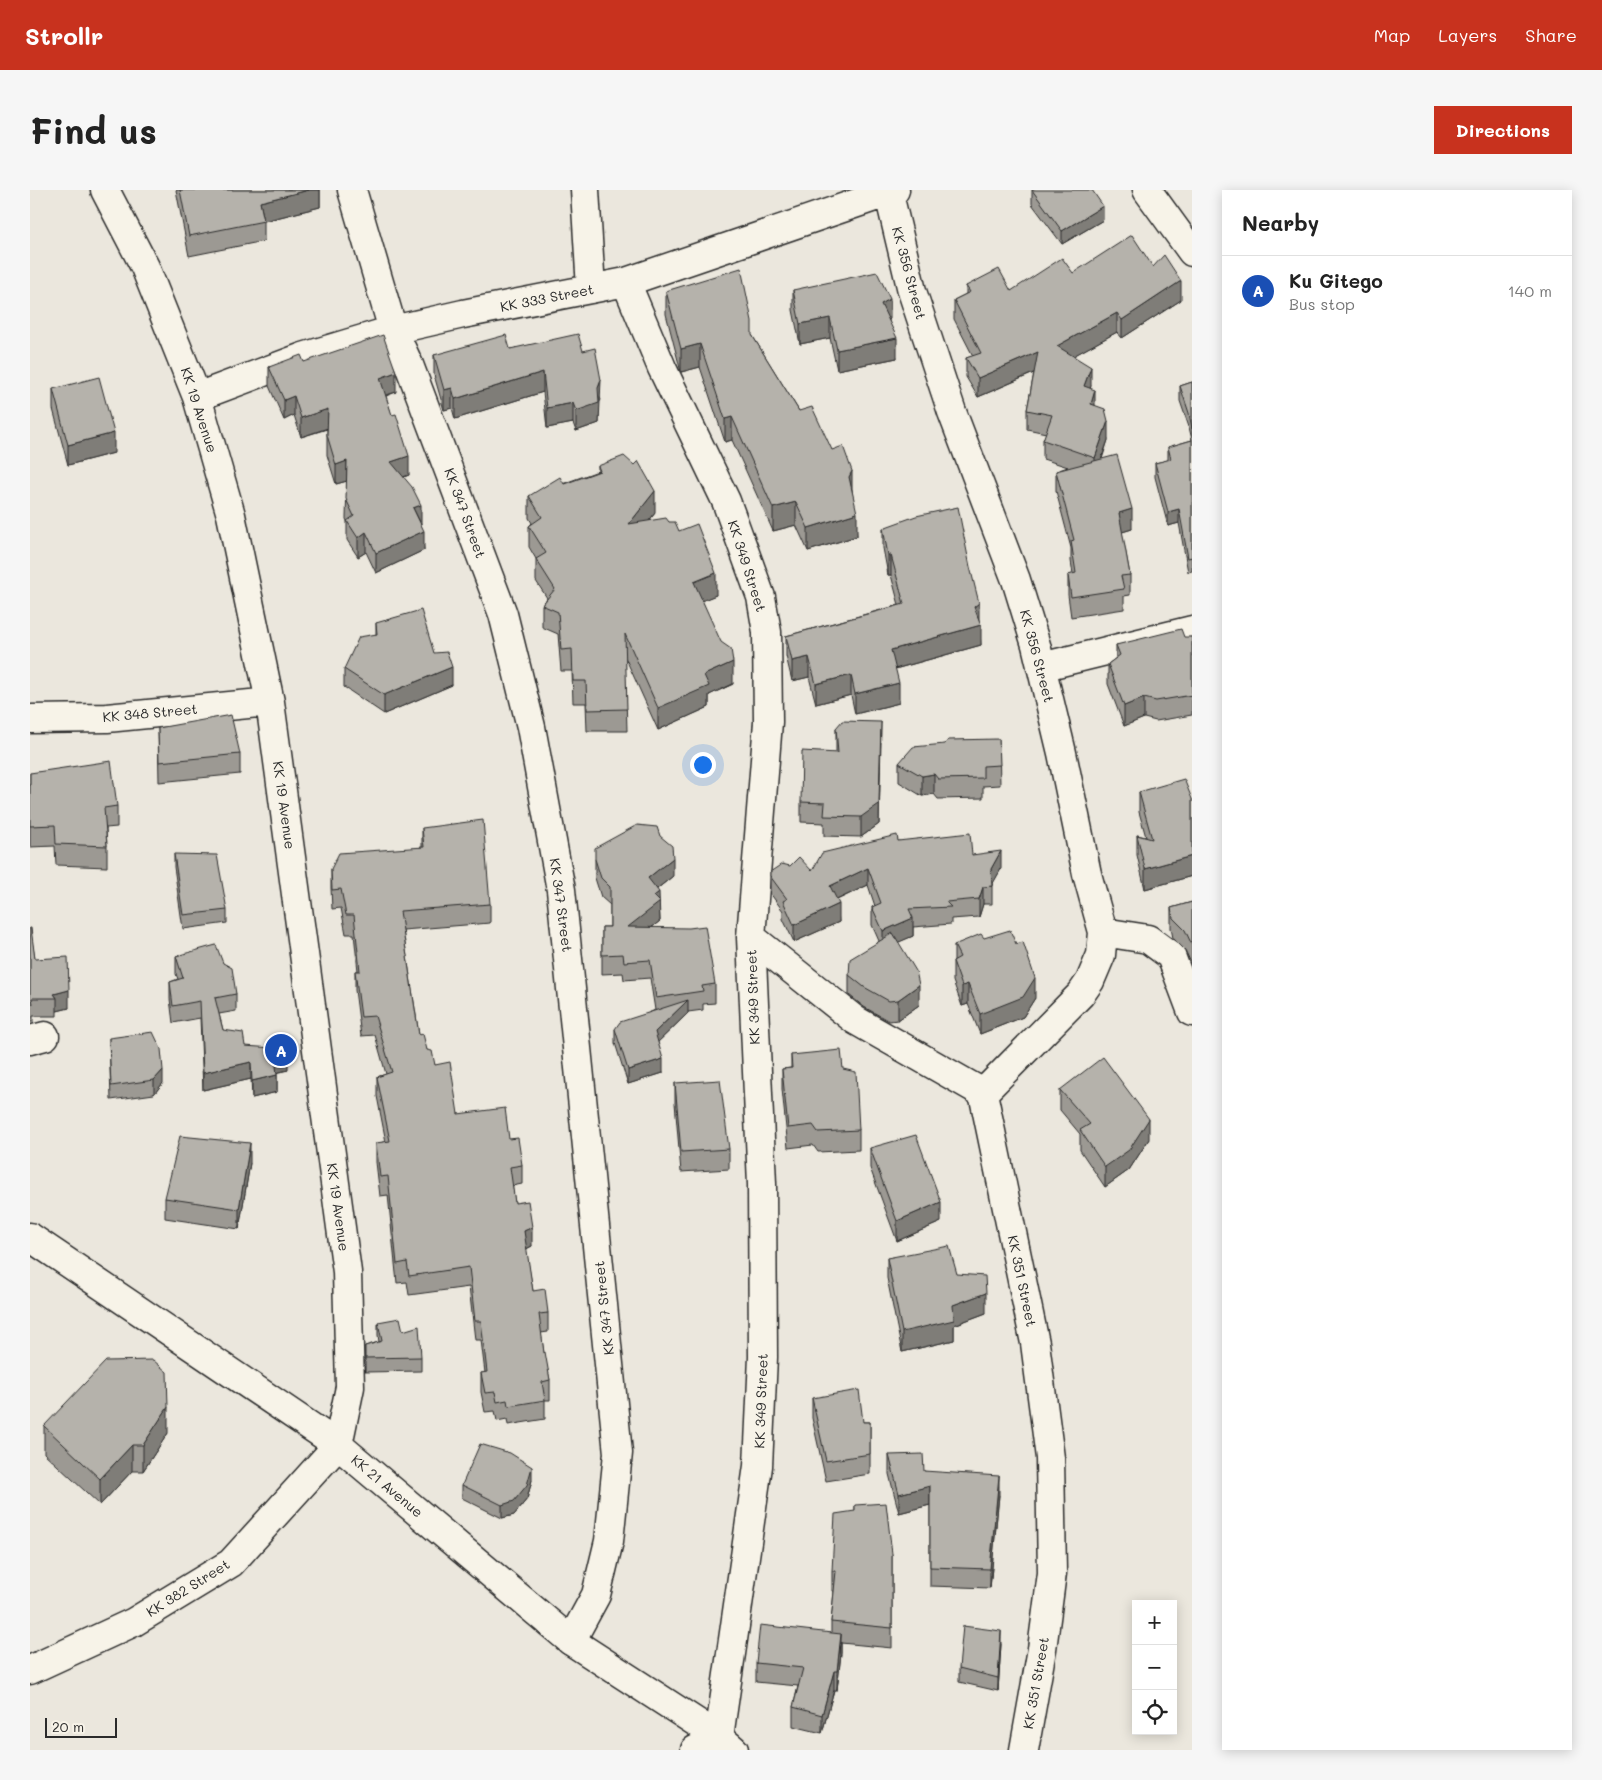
<!DOCTYPE html>
<meta charset="utf-8">
<style>
:root{--surface:#fff;--page:#f6f6f6;--text:#222;--muted:#767676;--line:#e0e0e0;--accent:#c8321e}
body{margin:0;font-family:Mali,sans-serif;background:var(--page);color:var(--text)}
.controls{position:absolute;right:15px;bottom:15px;display:grid;overflow:hidden;border-radius:0px;box-shadow:0 2px 12px #0003}
.controls button{width:45px;height:45px;display:grid;place-items:center;padding:0;border:0;border-bottom:1px solid var(--line);background:var(--surface);color:var(--text);font:25px sans-serif}
.scale{position:absolute;left:15px;bottom:12px;width:72px;box-sizing:border-box;padding-left:5px;border:2px solid #2b2b2b;border-top:0;font-size:14px;line-height:18px;white-space:nowrap;color:#2b2b2b;-webkit-text-stroke:4px #f7f3e8;paint-order:stroke}
.you{position:absolute;left:672px;top:574px;width:18px;height:18px;margin:-12px;border:4px solid #fff;border-radius:50%;background:#1a73e8;box-shadow:0 0 0 8px #1a73e833}
.badge{display:grid;place-items:center;width:32px;height:32px;border-radius:50%;background:var(--accent);color:#fff;font-size:16px;font-weight:700}
.pin{position:absolute;translate:-50% -50%;border:2px solid #fff;box-shadow:0 1px 5px #0006}
.list{margin:0;padding:0;list-style:none}
h2{display:flex;justify-content:space-between;align-items:center;height:65px;margin:0;padding:0 20px;font-size:21px}
h2 small{font-size:16px;font-weight:400;color:var(--muted)}
.list li{display:grid;grid-template-columns:32px 1fr auto;gap:15px;align-items:center;box-sizing:border-box;height:70px;padding:0 20px;border-top:1px solid var(--line)}
.list b{display:block;font-size:19px;white-space:nowrap}
.list p{margin:0;font-size:16px;white-space:nowrap;color:var(--muted)}
.list em{font-size:16px;font-style:normal;color:var(--muted)}
.icon{flex:none;width:28px;height:28px;fill:none;stroke:currentColor;stroke-width:2;stroke-linecap:round;stroke-linejoin:round}
.map{position:relative;flex:none;width:1162px;height:1560px;overflow:hidden;border-radius:0px}
header{display:flex;align-items:center;gap:30px;box-sizing:border-box;height:70px;padding:0 25px;background:var(--accent);color:#fff}
header strong{font-size:24px}
nav{display:flex;gap:28px;margin-inline-start:auto;font-size:18px}
.intro{display:flex;align-items:center;justify-content:space-between;box-sizing:border-box;height:120px;padding:0 30px}
h1{margin:0;font-size:35px}
.button{padding:12px 22px;border-radius:0px;background:var(--accent);color:#fff;font-size:18px;font-weight:700}
main{display:flex;gap:30px;padding:0 30px}
aside{flex:1;background:var(--surface);border-radius:0px;box-shadow:0 2px 12px #0003}
.map>svg:first-child{display:block}
.lines{fill:none;stroke-linecap:round;stroke-linejoin:round}
.minor-casing{stroke:#2b2b2b;stroke-width:31}
.major-casing{stroke:#2b2b2b;stroke-width:31}
.minor{stroke:#f7f3e8;stroke-width:28}
.major{stroke:#f7f3e8;stroke-width:28}
.wall{fill:#9c9993;stroke:#2b2b2b}
.shaded-wall{fill:#7f7d78;stroke:#2b2b2b}
.building{fill:#b5b2ab;stroke:#2b2b2b}
.labels{text-anchor:middle;stroke-width:5;stroke-linejoin:round;paint-order:stroke}
.street-label{font-size:14px;fill:#2b2b2b;stroke:#f7f3e8}
</style>
<header>
<strong>Strollr</strong>
<nav><a>Map</a><a>Layers</a><a>Share</a></nav>
</header>
<div class="intro"><h1>Find us</h1><a class="button">Directions</a></div>
<main>
<div class="map">
<svg width="1162" height="1560" viewBox="0 0 1162 1560">
<rect width="100%" height="100%" fill="#ebe7dd"/>
<filter id="ink" filterUnits="userSpaceOnUse"><feTurbulence type="fractalNoise" baseFrequency=".02" numOctaves="2"/><feDisplacementMap in="SourceGraphic" scale="10" xChannelSelector="R" yChannelSelector="G"/><feConvolveMatrix kernelMatrix="1 2 1 2 8 2 1 2 1" color-interpolation-filters="sRGB"/></filter>
<g filter="url(#ink)">
<g class="lines">
<defs>
<path id="minor" d="M322,0L363,140L379,175L473,424L501,537L531,700L588,1263L579,1351L566,1405L541,1451
M555,0L561,99
M858,0L882,101L922,222L986,390L1006,455L1032,563L1057,684L1073,742L1071,765L1060,791L1051,804L953,903
M1117,0L1162,62
M596,92L632,178L696,311L731,407L737,442L738,532L721,747L732,994L733,1167L728,1276L689,1547L665,1560
M167,207L273,167L363,140L433,124L596,92L865,0
M1011,477L1162,440
M0,529L77,528L240,512
M1073,742L1118,749L1141,766L1162,822
M721,747L825,830L953,903L1005,1153L1020,1268L1022,1383L1012,1459L994,1560
M0,850L15,846
M0,1480L104,1432L201,1373L308,1255L320,1197L317,1082L240,512L201,325L167,207L115,77L75,0"/>
<path id="major" d="M0,1047L308,1255L541,1451L689,1547L704,1560"/>
</defs>
<use href="#minor" class="minor-casing"/>
<use href="#major" class="major-casing"/>
<use href="#minor" class="minor"/>
<use href="#major" class="major"/>
</g>
<path class="wall" d="M146,0H290V17L234,31V51L159,66Z
M1002,0L1073,30L1032,54L1002,14Z
M1123,77L1151,110L1092,148L1087,142L1043,166L1061,196L1060,198L1065,216L1078,250L1072,269L1102,339L1092,342L1100,385V405L1094,406V419L1041,427L1038,405V385L1043,384L1041,371V358L1026,301V281L1038,277L1013,269V250L1016,243L997,239V220L1004,183L948,207L936,187V168L943,166L924,129V110L936,104V96L981,101L1043,83Z
M763,100L860,129L859,130L867,168L807,180L800,148L770,154L763,120Z
M636,101L722,145L769,221L802,260L822,300L827,346L778,361L766,335L743,341L702,250L695,252L670,177L651,182L636,124Z
M480,159L553,161L571,210L569,213V233L546,241L543,233L517,238L513,202L425,229L422,218L414,220L404,185V165Z
M274,172L366,202L356,206L379,285L374,287L391,334L394,360L346,383L336,362L328,367L317,350V331L316,329L317,291L306,294L297,265V239L271,247L264,225L254,230L239,196V177Z
M1162,192V381L1158,382L1149,333L1138,336L1125,287V273L1138,270V257L1162,250L1159,237L1150,211V196Z
M23,199L84,263L38,275L23,219Z
M568,276L625,323L619,331L639,332L649,341L686,405L672,410L703,494L679,505V517L628,540L595,467L597,541H557L556,513H543L542,481H531L528,444L512,437V415L517,408L506,391V369L499,357V336L502,333L499,328V306L568,281Z
M853,338L949,430L951,455L865,479L869,513L825,524L821,505L786,514L779,487L762,491L756,466V446L869,415L861,385H858L853,358Z
M346,433L404,463L422,495L354,524L314,497V479L346,444Z
M1162,447V525L1126,531L1114,528L1094,536L1078,494V474L1086,468V455Z
M128,538L210,564V584L129,592Z
M806,538L851,552L849,634L831,647L794,646V633L771,632V612L806,563Z
M969,549L970,595L953,596V608L908,609L904,604L892,606L869,592V573Z
M0,583L87,616V637L76,638L77,656V677L26,675L25,656L0,657Z
M1109,602L1162,609V686L1115,699L1107,665V645L1116,647L1109,622Z
M392,638L460,714V733L373,740L389,845L405,875L428,924L479,949L492,975V994L482,996L485,1013L502,1056L496,1059L503,1101L518,1123V1142L511,1143L514,1163L520,1190V1210H515V1229L478,1235L477,1229L467,1231L465,1221L455,1222L451,1202V1183H455L451,1150H445L439,1097L379,1105L377,1092L367,1093L358,1005L350,1006L346,972V953L356,952L347,906V887L356,884L345,845L331,846L325,800V781H328L324,744H316L311,718L302,719L301,698V679L392,657Z
M868,651L942,665L971,679L962,694V714H953L949,727L921,729V734L883,737V746L868,752L889,815L868,830L859,831L834,817L819,805V785L849,751L842,735V717L845,716L838,695L807,710L809,732L764,752L753,729V721L740,703V682L782,681Z
M144,664L197,720V733L153,739L144,677Z
M565,669L643,686L627,699L629,712L630,731L622,737L685,794V813L673,814V820L658,822V823L628,852L633,883L598,894L585,853V839L625,820L620,788L594,790L593,783L572,784V737H580V715L571,707L565,688Z
M1162,712V775L1155,760L1143,748L1141,738V718Z
M0,738L5,769L39,818L27,821V826H3V832H0Z
M924,755L1005,808L993,827L950,844L938,814L932,816L923,791V771L924,770Z
M146,766L193,773L206,804V821L189,824L193,840L215,856L258,880L247,882V902L222,908L221,889L173,900L170,828L143,833L140,809V792L148,789L146,784Z
M79,848L133,893L124,904L81,910Z
M761,865L813,879L829,940V960L788,962L783,955L758,958L752,899V879L761,878Z
M645,893L699,959V979L651,982L645,913Z
M1030,900L1119,949L1099,980L1075,997L1050,960V944L1030,920Z
M840,958L911,1032L867,1051L840,978Z
M220,973L209,1039L135,1028V1008Z
M857,1068L927,1084L956,1123L924,1135V1150L872,1162L857,1088Z
M348,1132L373,1141L391,1167V1181L335,1182V1156L349,1152L348,1145Z
M782,1208L833,1232H840V1284L796,1291L782,1228Z
M14,1236L138,1243L113,1281H102L70,1315L14,1263Z
M859,1265L894,1281L969,1305L960,1398L900,1396V1315L869,1323L859,1284Z
M502,1290L497,1309L484,1325L472,1328L432,1308V1295Z
M825,1315L862,1364V1458L811,1453V1463L807,1500H804L792,1543L763,1536V1517L768,1496L726,1492V1473L801,1443V1432L804,1401H802V1381L825,1321Z
M971,1454L968,1501L929,1492V1478Z"/>
<path class="shaded-wall" d="M279,0H290V17L234,31L230,12Z
M1073,16V30L1032,54V41Z
M1151,91V110L1092,148V130Z
M860,109V129L851,134V114Z
M1087,123V142L1027,175V156Z
M800,128V148L770,154V134Z
M867,148V168L807,180V160Z
M670,154V177L651,182V159Z
M1008,162V181L948,207V188Z
M1061,177V196L1054,215V196Z
M366,182V202L350,207V188Z
M513,182V202L425,229V209Z
M571,190L569,233L546,241V221L568,198Z
M422,198V218L414,220V200Z
M1065,200V219L1061,214Z
M264,206V225L254,230V210Z
M543,213V233L517,238V218Z
M298,219V238L271,247V228Z
M702,227V250L695,252V229Z
M1078,231V250L1065,287V268Z
M84,243V263L38,275V255Z
M379,266V285L361,291V272Z
M317,271V291L306,294V275Z
M822,281V304L819,287Z
M625,301V323L599,356V334Z
M766,312V335L743,341V318Z
M391,315V334L383,318Z
M1102,319V339L1089,343V323Z
M1149,319V333L1138,336V322Z
M827,323V346L778,361V338Z
M394,341V360L346,383V363Z
M336,342V362L328,367V348Z
M858,365H861V385H858Z
M686,383V405L664,414V392Z
M949,413V433L944,417Z
M951,435V455L861,480V460Z
M779,467V487L762,491V471Z
M703,472V494L679,505V517L628,540V518L674,485Z
M422,477V495L354,524V505Z
M821,485V505L786,514V494Z
M869,493V513L825,524V504Z
M1114,508V528L1094,536V516Z
M851,532L849,634L831,647V627Z
M904,584V604L892,606V586Z
M971,661V679L961,697V679Z
M1162,666V686L1115,699V679Z
M643,668V686L618,706V688Z
M838,678V695L800,713V696Z
M953,697V714L949,727V709Z
M629,702L630,731L598,756V737L624,706Z
M809,714V732L764,752V735Z
M883,728V746L853,759V741Z
M1005,788V808L993,827L950,844V824Z
M938,794V814L932,816V796Z
M889,795V815L868,830V810Z
M39,800V818L27,821V808L24,804Z
M658,810V823L625,855V842Z
M258,863V880L245,883V866Z
M633,869V883L598,894V880Z
M221,872V889L173,900V883Z
M133,880V893L124,904V890Z
M247,885V902L222,908V891Z
M1119,929V949L1099,980L1075,997V977Z
M220,953V973L209,1039V1019Z
M911,1012V1032L867,1051V1031Z
M502,1037V1056L494,1060V1041Z
M956,1103V1123L924,1135V1150L872,1162V1142L923,1115Z
M138,1217V1243L113,1281V1255Z
M102,1255V1281L70,1315V1289Z
M502,1277V1290L497,1309L484,1325L472,1328V1315Z
M969,1286V1305L960,1398V1379Z
M900,1296V1315L869,1323V1304Z
M971,1441V1454L968,1501V1488Z
M811,1444V1463L807,1500V1481Z
M804,1481V1500L792,1543V1525Z"/>
<path class="building" d="M150,0H279L230,12L234,31L159,46Z
M1002,0H1062L1073,16L1032,41Z
M1102,45L1123,77L1134,65L1151,91L1092,130L1087,123L1027,156L1061,177L1054,196L1065,200L1061,214L1075,219L1078,231L1065,268L1013,250L1022,225L997,220L1008,162L948,188L936,168L951,163L924,110L940,102L936,96L969,79L981,101L1032,68L1043,83Z
M711,78L722,131V145L769,221L782,217L802,260L813,256L822,281L819,287L827,323L778,338L766,312L743,318L702,227L695,229L670,154L651,159L636,101Z
M847,82L860,109L851,114L867,148L807,160L800,128L770,134L763,100Z
M548,144L553,161L565,158L571,190L568,198L569,213L546,221L543,213L517,218L513,182L425,209L422,198L414,200L404,165L476,145L480,159Z
M353,145L366,182L350,188L362,225L366,224L379,266L361,272L382,297L391,315L383,318L394,341L346,363L336,342L328,348L317,331L324,326L316,309L317,271L306,275L297,245L298,219L271,228L264,206L254,210L239,177L271,165L274,172Z
M69,187L84,243L38,255L23,199Z
M1162,192V239L1159,223L1150,196Z
M1162,250V367L1158,368L1149,319L1138,322L1125,273L1141,269L1138,257Z
M1087,265L1102,319L1089,323L1100,385L1091,386L1094,399L1041,407L1038,385L1046,383L1041,351L1044,350L1026,281Z
M594,266L604,275L608,271L625,301L599,334L636,328L639,332H645L649,341L667,334L686,383L664,392L691,452L701,459L703,472L674,485L679,496L628,518L595,444L597,519L557,520L556,491H543L542,459L531,460L528,422L512,415L525,399L506,369L516,363L499,336L512,327L499,306L530,287L534,294L570,281L568,276Z
M928,317L940,377L949,413L944,417L951,435L861,460L869,493L825,504L821,485L786,494L779,467L762,471L756,446L874,414L861,365H858L853,338L886,326Z
M391,420L404,463L417,462L422,477L354,505L314,479L329,447L347,444L346,433Z
M1151,439L1154,447H1162V505L1126,511L1114,508L1094,516L1078,474L1090,465L1086,455Z
M201,525L210,564L129,572L128,538Z
M812,531L851,532L849,614L831,627L794,626L795,613L771,612L772,561L808,563L806,538Z
M969,549L970,575L953,576V588L908,589L904,584L892,586L869,573L883,557L915,554L918,550Z
M81,571L87,616L74,618L77,656L26,654L25,635L0,636V583Z
M1154,589L1162,609V666L1115,679L1107,645L1122,649L1109,602Z
M453,630L460,714L370,721L389,845L393,844L397,860L402,861L405,875L420,872L428,924L475,918L479,949L488,948L492,975L480,977L485,1013L498,1011L502,1037L494,1041L503,1101L515,1099L518,1123L509,1124L514,1163L515,1162L520,1190L512,1192L515,1210L478,1216L477,1210L467,1212L465,1202L455,1203L451,1183L457,1182L451,1131H445L439,1077L379,1086L377,1072L367,1074L358,986L350,987L346,953L360,951L347,887L362,882L345,826L331,827L325,781H330L324,725H316L311,699L302,700L301,679L309,663L394,657L392,638Z
M607,635L627,637L630,646L642,656L643,668L618,688L629,702L624,706L630,712L598,737L659,738L675,736L685,794L672,796L673,801L626,808L620,770L594,772L593,764L572,765V737H580V697L571,688L565,669V658Z
M940,643L942,665L971,661L961,679L962,696L953,697L949,709L916,712L921,717L879,719L883,728L853,741L842,717L851,713L838,678L800,696L809,714L764,735L753,711L757,709L740,686V682L752,674L760,676L769,667L782,681L792,663L867,645L868,651Z
M144,664L187,665L197,720L153,725Z
M1162,712V755L1155,740L1143,728L1141,718Z
M0,738H1L5,769L38,767L39,800L24,804L27,808H2L3,814H0Z
M980,740L986,754L993,752L1005,788L993,807L950,824L938,794L932,796L923,771L930,767L924,755L951,744L954,748Z
M863,743L886,781L889,795L868,810L859,811L834,797L819,785L820,769Z
M186,755L193,773L202,778L206,804L185,808L193,840L213,843L215,856L257,859L258,863L245,866L247,885L222,891L221,872L173,883L170,811L143,816L140,792L153,788L146,766Z
M658,810L625,842L633,869L598,880L585,839L590,832Z
M123,842L131,859L133,880L124,890L81,896L79,848Z
M811,860L813,879L826,882L829,940L788,942L783,935L758,938L752,879L762,878L761,865Z
M1073,867L1119,929L1099,960L1075,977L1050,940L1060,934L1030,900Z
M690,890L699,959L651,962L645,893Z
M886,945L911,1012L867,1031L840,958Z
M150,946L220,953L209,1019L135,1008Z
M919,1056L927,1084L955,1086L956,1103L923,1115L924,1130L872,1142L857,1068Z
M370,1128L373,1141L389,1136L391,1167L335,1168V1156L352,1151L348,1132Z
M123,1170L137,1182L138,1217L113,1255H102L70,1289L14,1236L76,1171Z
M829,1200L833,1232H840V1264L796,1271L782,1208Z
M450,1254L480,1263L502,1277L497,1295L484,1311L472,1315L432,1295Z
M893,1264L894,1281L969,1286L960,1379L900,1377V1296L869,1304L859,1265Z
M856,1313L862,1364V1438L801,1432L806,1381H802L805,1324L825,1321V1315Z
M730,1435L811,1444L807,1481H804L792,1525L763,1517L773,1478L726,1473Z
M933,1436L971,1441L968,1488L929,1478Z"/>
</g>
<g class="labels">
<g class="street-label">
<text transform="translate(879 83) rotate(75)" y="5">KK 356 Street</text>
<text transform="translate(517 108) rotate(-11)" y="5">KK 333 Street</text>
<text transform="translate(169 220) rotate(72)" y="5">KK 19 Avenue</text>
<text transform="translate(435 323) rotate(70)" y="5">KK 347 Street</text>
<text transform="translate(717 376) rotate(72)" y="5">KK 349 Street</text>
<text transform="translate(1007 466) rotate(75)" y="5">KK 356 Street</text>
<text transform="translate(120 523) rotate(-5)" y="5">KK 348 Street</text>
<text transform="translate(254 615) rotate(82)" y="5">KK 19 Avenue</text>
<text transform="translate(531 715) rotate(82)" y="5">KK 347 Street</text>
<text transform="translate(723 807) rotate(-92)" y="5">KK 349 Street</text>
<text transform="translate(308 1017) rotate(82)" y="5">KK 19 Avenue</text>
<text transform="translate(992 1091) rotate(78)" y="5">KK 351 Street</text>
<text transform="translate(574 1118) rotate(-96)" y="5">KK 347 Street</text>
<text transform="translate(731 1211) rotate(-88)" y="5">KK 349 Street</text>
<text transform="translate(357 1296) rotate(40)" y="5">KK 21 Avenue</text>
<text transform="translate(158 1398) rotate(-32)" y="5">KK 382 Street</text>
<text transform="translate(1006 1493) rotate(-80)" y="5">KK 351 Street</text>
</g>
</g>
</svg>
<div class="controls">
<button>+</button>
<button>−</button>
<button><svg class="icon" aria-label="locate" viewBox="0 0 24 24"><circle cx="12" cy="12" r="6"/><path d="M12 2v4M12 18v4M2 12h4M18 12h4"/></svg></button>
</div>
<div class="scale">20 m</div>
<div class="you"></div>
<div class="pin badge" style="left:251px;top:860px;background:#1a4fb4">A</div>
</div>
<aside>
<h2>Nearby<small></small></h2>
<ul class="list">
<li><span class="badge" style="background:#1a4fb4">A</span><div><b>Ku Gitego</b><p>Bus stop</p></div><em>140 m</em></li>
</ul>
</aside>
</main>
